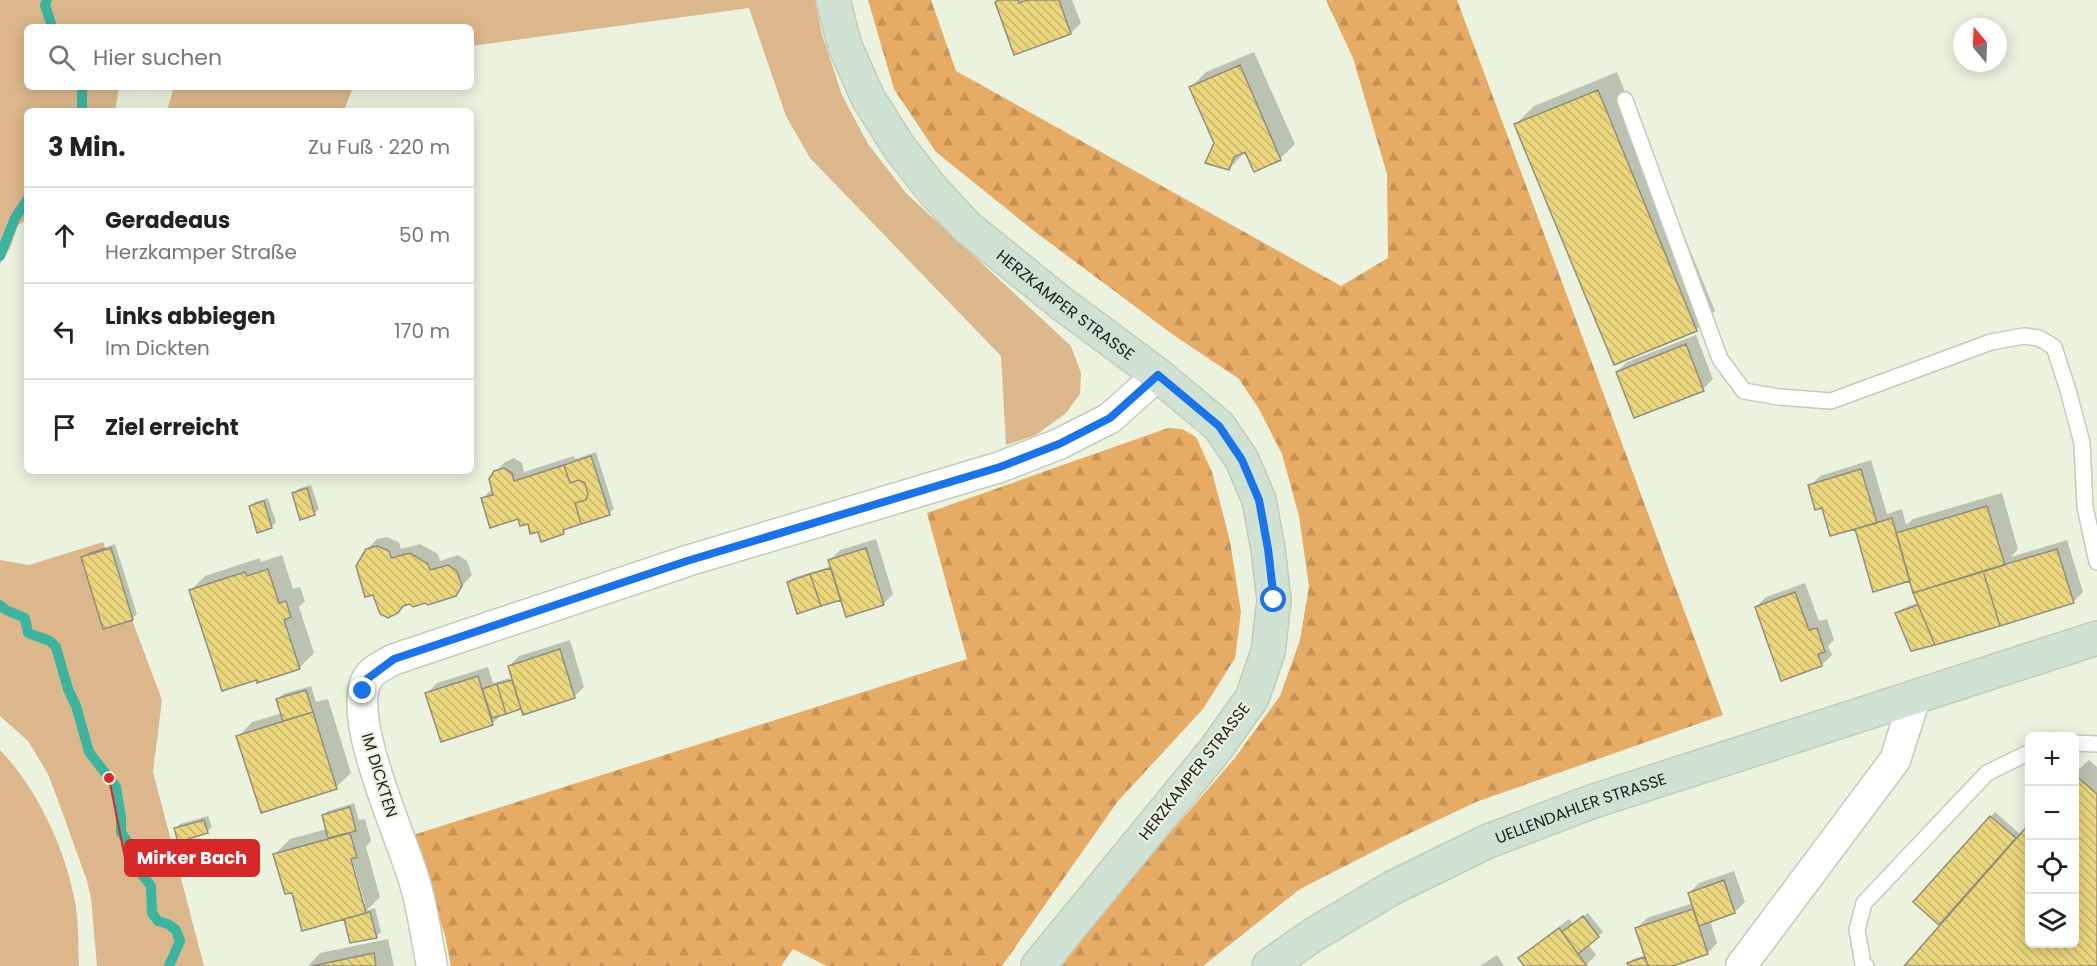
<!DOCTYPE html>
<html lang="de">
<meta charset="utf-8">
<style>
:root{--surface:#fff;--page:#f2f2f2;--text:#222;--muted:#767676;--line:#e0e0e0}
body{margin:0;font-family:Poppins,sans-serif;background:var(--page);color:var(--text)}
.controls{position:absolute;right:18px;bottom:18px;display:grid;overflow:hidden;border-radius:9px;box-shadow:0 3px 15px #0003}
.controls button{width:54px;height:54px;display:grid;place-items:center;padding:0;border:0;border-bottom:2px solid var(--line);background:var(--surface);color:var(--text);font:30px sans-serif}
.compass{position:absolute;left:1953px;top:18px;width:54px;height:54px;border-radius:50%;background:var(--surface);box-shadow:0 3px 15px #0003;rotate:341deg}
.stop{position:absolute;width:18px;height:18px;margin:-14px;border:4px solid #1a73e8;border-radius:50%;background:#fff}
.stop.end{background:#1a73e8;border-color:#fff;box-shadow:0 2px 6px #0008}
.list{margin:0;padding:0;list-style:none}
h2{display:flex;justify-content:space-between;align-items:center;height:78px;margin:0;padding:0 24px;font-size:26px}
h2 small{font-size:20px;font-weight:400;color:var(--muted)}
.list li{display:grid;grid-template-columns:39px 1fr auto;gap:18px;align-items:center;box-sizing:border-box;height:96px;padding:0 24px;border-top:2px solid var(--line)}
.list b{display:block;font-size:22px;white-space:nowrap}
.list p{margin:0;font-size:20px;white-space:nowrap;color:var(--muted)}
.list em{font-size:20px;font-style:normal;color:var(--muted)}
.icon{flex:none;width:33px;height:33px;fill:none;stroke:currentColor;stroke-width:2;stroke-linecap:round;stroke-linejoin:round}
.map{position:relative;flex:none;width:2097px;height:966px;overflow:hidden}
.search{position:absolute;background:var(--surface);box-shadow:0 3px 15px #0003;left:24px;top:24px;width:450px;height:66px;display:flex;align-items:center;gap:15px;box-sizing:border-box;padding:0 21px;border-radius:9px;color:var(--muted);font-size:22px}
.panel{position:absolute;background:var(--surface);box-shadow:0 3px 15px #0003;left:24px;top:108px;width:450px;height:366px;border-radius:9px}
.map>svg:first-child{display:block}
.green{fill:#dcb78c}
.forest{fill:url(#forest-firs)}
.shadow{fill:#0003;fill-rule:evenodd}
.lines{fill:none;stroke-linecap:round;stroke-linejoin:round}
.stream{stroke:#3bb59f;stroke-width:10}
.building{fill:url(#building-back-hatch);stroke:#928e7c;stroke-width:1.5}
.lane-casing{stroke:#c3cbb8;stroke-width:18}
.street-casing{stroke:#c3cbb8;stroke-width:33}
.secondary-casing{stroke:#c3cbb8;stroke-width:36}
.lane{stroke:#fff;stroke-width:15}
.street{stroke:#fff;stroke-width:30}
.secondary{stroke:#cfe2d4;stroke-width:33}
.route{stroke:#1a73e8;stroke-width:8}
.labels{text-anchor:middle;stroke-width:4.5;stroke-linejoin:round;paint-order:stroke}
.street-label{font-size:16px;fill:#20221b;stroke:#ebf3df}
.leader{fill:none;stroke:#d62828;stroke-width:2}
.callout-dot{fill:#d62828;stroke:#ebf3df;stroke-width:2}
.callout{fill:#d62828;stroke:#d62828;stroke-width:2}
.callout-label{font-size:18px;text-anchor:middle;font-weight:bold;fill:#fff}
</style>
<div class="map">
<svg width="2097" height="966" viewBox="0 0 2097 966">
<defs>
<pattern id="forest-firs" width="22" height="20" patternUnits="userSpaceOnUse" patternTransform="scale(1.5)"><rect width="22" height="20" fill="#e6ab65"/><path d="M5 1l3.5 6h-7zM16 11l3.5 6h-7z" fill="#c59357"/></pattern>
<pattern id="building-back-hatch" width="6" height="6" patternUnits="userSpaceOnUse" patternTransform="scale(1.5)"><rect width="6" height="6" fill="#ead67d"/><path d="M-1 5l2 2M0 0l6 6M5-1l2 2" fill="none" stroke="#c8b76b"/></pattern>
</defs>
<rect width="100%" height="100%" fill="#ebf3df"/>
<path class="green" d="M0,0H815L822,34L842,95L868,144L906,193L1071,346L1081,373L1080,394L1066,413L1036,435L1006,445L1001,356L810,158L786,116L749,8L471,46V27H27V87H119L115,111H27V220L18,225L10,248L0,264Z
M168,87H353L344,111H167L173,89Z
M103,542L162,700L153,772L204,966H97L91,898L87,881L63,814L48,774L28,741L0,716V560L29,565Z
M0,750C36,787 64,846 74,897C79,919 78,943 79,966H0Z"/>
<path class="forest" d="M868,0H931L956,71L1341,286L1388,258L1387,174L1353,58L1326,0H1457L1723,715L1476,802L1402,837L1300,889L1203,966H1062L1106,907L1234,759L1280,696L1300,640L1309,586L1299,516L1282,454L1259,409L1239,379L1172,334L1034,231L936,152L894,89Z
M1168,428L1182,429L1196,437L1212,472L1230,541L1241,612L1235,658L1203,709L1118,801L1002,966H827L793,949L781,966H451L445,936L413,835L967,659L927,513Z"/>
<path class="shadow" d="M998,0H1072L1081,23L1071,33L996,2Z
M1254,52L1295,144L1280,159L1245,149L1243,154L1229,169L1191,87L1206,72Z
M1617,72L1715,311L1696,330L1516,124L1534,106Z
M1696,335L1713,379L1703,389L1635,416L1617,372L1627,362Z
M596,452L614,509L609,513L568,527L563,532L539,530L529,523L482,499L493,488L495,472L505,462L514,458L522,463L524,472L574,456L575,459Z
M1871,460L1887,514L1902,509L1906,525L1913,519L2002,493L2018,549L2011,557L2067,540L2083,592L2073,602L1935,644L1897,613L1902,609L1919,602L1911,579L1856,527L1823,506L1810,486L1820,476Z
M311,485L319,509L314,514L294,493L298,489Z
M268,498L276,522L271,527L250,506L255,502Z
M387,537L399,542L401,549L420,544L438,554L440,561L458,555L467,561L472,575L455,594L367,549L377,539Z
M876,539L893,594L883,604L842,597L788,582L793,578L832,566L830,560L840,550Z
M115,544L137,614L132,619L83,558L88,553Z
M282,555L293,589L300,587L305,601L299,607L314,653L299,668L190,591L205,576L260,558L261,562Z
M1805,583L1819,621L1827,619L1834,640L1828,646L1832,655L1822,665L1756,607L1766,597Z
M570,640L584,687L574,697L522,707L503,713L493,723L442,740L427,693L437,683L488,667L493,683L510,678L519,706L521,705L509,666L519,656Z
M311,686L316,702L328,699L351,773L336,787L238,737L252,722L282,713L278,699L283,694Z
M2089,760L2097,767V966H1906L1965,899L1963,897L1915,901L1995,812L2021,835L2030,944H2074V774Z
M354,803L359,820L365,819L371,841L366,847L380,897L366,911L375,908L381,932L376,936L346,917L293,891L275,854L290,839L327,829L323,815L328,811ZM347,852H350L365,904H362Z
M208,816L212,827L207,832L176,829L180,824Z
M1734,871L1745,902L1735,912L1710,921L1717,943L1708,953L1668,966H1629V964L1633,959L1646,955L1637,928L1647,918L1693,903L1689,893L1699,883Z
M1588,913L1603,932L1588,944L1596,955L1585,966H1526L1520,958L1530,949L1569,919L1573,924Z
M388,939L394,966H308L320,953Z
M1497,955L1504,966H1480Z"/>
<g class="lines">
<path class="stream" d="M47,0L45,5L52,27
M82,87V111
M0,256L15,218L27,200
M0,605L6,610L25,618L28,633L50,641L56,647L68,689L76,706L89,752L116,787L121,819V832L135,854L143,876L151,886L152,913L158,921L168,924L176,930L180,941L169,966"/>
</g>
<path class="building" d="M999,0H1018L1019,3L1027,0H1059L1071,34L1014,55L995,2Z
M1240,65L1281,160L1254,172L1245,152L1234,157L1229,170L1205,163L1214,143L1189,87Z
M1598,90L1697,331L1614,365L1514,124Z
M1686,344L1704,391L1634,418L1616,372Z
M591,456L610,515L581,524L575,503L586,500L588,494L585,483L579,480L570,483L564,465Z
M564,465L570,483L579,480L585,483L588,494L586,500L575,503L581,524L563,530L564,534L541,542L538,532L530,534L528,524L520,526L518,519L490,528L481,498L493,495L489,479L494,471L504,468L512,473L514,481Z
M1861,469L1877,523L1830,536L1822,508L1815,510L1808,485Z
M307,488L315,515L300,520L292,493Z
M264,501L272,528L257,533L249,506Z
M1987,506L2005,565L1913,593L1896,533Z
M1892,518L1910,581L1873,592L1855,529Z
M377,546L389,551L391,558L410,553L428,564L430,570L448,565L457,571L462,586L456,596L428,605L425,603L413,607L410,604L403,606L398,613L388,618L380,614L373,595L365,597L356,566L366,549Z
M111,548L133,620L103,629L81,557Z
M866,548L884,605L846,617L828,560Z
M2057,549L2074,603L2000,626L1983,571Z
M831,568L841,600L821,606L810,574Z
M268,569L279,603L286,601L291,617L284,620L300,669L257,683V680L222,691L189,590L245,572L247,576Z
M1983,571L2000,626L1935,645L1913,593Z
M810,574L821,606L797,614L787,582Z
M1795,592L1809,630L1817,628L1825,652L1818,654L1822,666L1781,681L1755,607Z
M1918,605L1935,645L1911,651L1895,613Z
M560,649L575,698L523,715L508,666Z
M478,676L493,725L441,742L425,693Z
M512,680L521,709L506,714L497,684Z
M497,684L506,714L492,718L482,689Z
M306,690L313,712L283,721L276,699Z
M313,712L337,789L261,813L236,736Z
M2074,774L2097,794V966H1904L2030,823V944H2074Z
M350,807L356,831L328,838L322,815Z
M1990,816L2016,838L1939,925L1913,902Z
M204,820L208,833L178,842L174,828Z
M350,833L357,857L351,859L366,913L302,931L292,893L285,894L273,854Z
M1724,880L1735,913L1699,926L1688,893Z
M1693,909L1708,954L1673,966H1648L1635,928Z
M370,912L377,938L350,943L344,919Z
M1583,916L1599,937L1578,954L1562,932Z
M1559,928L1587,966H1524L1518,958Z
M374,953L376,966H312Z
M1645,957L1648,966H1628L1627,963Z"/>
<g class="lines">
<defs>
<path id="lane" d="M1625,100L1720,359L1744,391L1779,397L1831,401L1991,342L2024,336L2039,338L2054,347L2068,390L2082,443L2085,507L2097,562
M2074,743L2097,744
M1866,966L1863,964L1857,930L1864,903L1987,773L2030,752"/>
<path id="street" d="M432,966C426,938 423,908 414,880C401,835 348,723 366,681C370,671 385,664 395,659L687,561L1000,467L1059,444L1110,418L1158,375
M1741,966L1895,760L1915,698"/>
<g id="secondary">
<path id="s1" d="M833,0L845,46L868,98L899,147L931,188L967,227L1061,303L1158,375L1219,426L1242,460L1259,500L1268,549L1274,600L1268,652L1252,698L1215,750L1038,966"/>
<path id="s2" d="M1269,966L1313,935L1392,888L1486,842L1591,802L2097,638"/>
</g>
</defs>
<use href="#lane" class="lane-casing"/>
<use href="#street" class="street-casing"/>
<use href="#secondary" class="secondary-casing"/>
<use href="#lane" class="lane"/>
<use href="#street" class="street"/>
<use href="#secondary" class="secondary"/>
</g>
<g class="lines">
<path class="route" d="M363,691L367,679L394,659L687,561L1000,467L1059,444L1110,418L1158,375L1219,426L1242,460L1259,500L1268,549L1274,600"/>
</g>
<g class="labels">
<g class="street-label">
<text dy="6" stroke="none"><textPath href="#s1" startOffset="393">HERZKAMPER STRASSE</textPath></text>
<text transform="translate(1194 771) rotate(-52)" y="6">HERZKAMPER STRASSE</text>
<text transform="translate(380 775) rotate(73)" y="6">IM DICKTEN</text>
<text dy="6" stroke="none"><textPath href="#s2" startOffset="351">UELLENDAHLER STRASSE</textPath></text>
</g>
</g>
<path class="leader" d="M109 778L125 858"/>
<circle class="callout-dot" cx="109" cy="778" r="6"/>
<rect class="callout" x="125" y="840" width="134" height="36" rx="6"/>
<g class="callout-label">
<text x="192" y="864">Mirker Bach</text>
</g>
</svg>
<div class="controls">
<button>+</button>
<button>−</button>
<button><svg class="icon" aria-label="locate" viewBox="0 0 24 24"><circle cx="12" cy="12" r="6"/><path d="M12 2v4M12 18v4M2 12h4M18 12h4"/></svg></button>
<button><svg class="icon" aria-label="layers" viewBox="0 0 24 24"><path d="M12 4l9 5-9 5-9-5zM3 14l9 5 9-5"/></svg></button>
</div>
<svg class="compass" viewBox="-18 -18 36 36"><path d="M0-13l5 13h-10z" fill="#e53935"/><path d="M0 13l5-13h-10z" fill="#767676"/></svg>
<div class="stop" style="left:1274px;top:600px"></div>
<div class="stop end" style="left:363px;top:691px"></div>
<div class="search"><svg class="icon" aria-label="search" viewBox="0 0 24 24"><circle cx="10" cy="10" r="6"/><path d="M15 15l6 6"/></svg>Hier suchen</div>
<section class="panel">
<h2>3 Min.<small>Zu Fuß · 220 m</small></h2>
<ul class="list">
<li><svg class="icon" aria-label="ahead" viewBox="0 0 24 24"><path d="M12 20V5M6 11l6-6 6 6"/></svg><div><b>Geradeaus</b><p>Herzkamper Straße</p></div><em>50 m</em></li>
<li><svg class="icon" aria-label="left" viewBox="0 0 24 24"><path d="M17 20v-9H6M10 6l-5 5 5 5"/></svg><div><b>Links abbiegen</b><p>Im Dickten</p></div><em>170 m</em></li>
<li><svg class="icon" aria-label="arrive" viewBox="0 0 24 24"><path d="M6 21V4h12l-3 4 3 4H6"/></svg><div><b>Ziel erreicht</b></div></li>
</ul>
</section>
</div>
